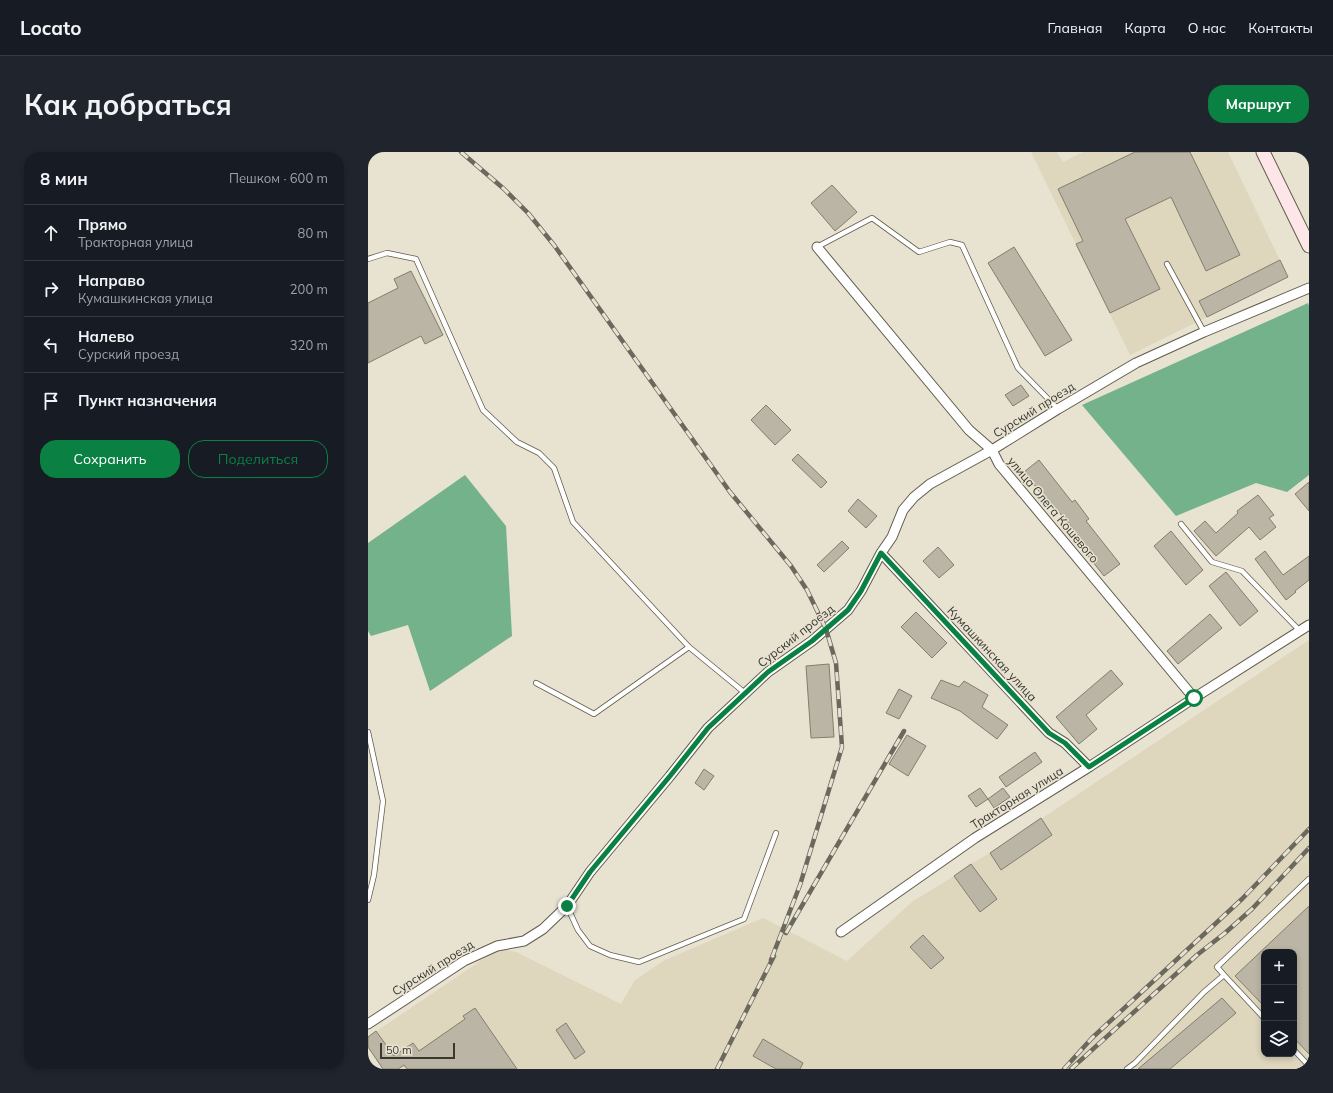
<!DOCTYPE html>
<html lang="ru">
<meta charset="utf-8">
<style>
:root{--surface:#171b24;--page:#20242c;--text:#f1f3f6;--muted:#9ea1a6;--line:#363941;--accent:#0b8043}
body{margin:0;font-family:Mulish,sans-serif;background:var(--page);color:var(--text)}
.controls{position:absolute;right:12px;bottom:12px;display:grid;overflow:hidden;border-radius:8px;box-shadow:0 2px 6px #0003}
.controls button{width:36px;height:36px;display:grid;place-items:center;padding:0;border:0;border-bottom:1px solid var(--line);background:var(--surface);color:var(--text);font:20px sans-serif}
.scale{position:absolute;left:12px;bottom:10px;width:75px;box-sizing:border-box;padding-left:4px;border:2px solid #393730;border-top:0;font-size:11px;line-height:14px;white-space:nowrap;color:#393730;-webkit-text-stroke:3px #e8e2d1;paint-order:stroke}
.stop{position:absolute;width:12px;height:12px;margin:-9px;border:3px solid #0b8043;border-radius:50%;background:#fff}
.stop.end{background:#0b8043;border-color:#fff;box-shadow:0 1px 4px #0008}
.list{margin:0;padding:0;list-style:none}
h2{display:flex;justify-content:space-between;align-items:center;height:52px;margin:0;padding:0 16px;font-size:17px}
h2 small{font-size:13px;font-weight:400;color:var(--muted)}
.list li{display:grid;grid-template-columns:26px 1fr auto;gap:12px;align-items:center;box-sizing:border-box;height:56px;padding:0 16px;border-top:1px solid var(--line)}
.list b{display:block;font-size:15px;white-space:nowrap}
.list p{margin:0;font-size:13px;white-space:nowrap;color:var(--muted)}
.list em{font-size:13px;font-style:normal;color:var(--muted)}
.actions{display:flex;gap:8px;padding:12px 16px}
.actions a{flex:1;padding:9px 0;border:1px solid var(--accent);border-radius:16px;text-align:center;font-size:14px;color:var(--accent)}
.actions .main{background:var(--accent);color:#fff}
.icon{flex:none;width:22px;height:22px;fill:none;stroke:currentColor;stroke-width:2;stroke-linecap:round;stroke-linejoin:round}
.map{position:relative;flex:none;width:941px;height:917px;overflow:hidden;border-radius:16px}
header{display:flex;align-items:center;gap:24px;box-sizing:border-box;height:56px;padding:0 20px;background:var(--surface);border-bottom:1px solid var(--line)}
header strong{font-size:19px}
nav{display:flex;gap:22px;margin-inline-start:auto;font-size:14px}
.intro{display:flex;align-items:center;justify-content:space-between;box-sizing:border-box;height:96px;padding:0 24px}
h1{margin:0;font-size:28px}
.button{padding:10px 18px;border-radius:16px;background:var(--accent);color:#fff;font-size:14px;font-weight:700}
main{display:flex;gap:24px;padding:0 24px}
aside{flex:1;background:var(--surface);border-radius:16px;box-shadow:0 2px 6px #0003}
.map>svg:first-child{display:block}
.built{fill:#ded6bd;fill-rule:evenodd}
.forest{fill:#73b28b}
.building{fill:#bab5a4;stroke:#827d6d}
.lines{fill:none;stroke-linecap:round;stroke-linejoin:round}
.service-casing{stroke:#605b4c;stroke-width:6}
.minor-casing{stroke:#605b4c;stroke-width:11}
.secondary-casing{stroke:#605b4c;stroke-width:15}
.service{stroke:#fff;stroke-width:4.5}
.minor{stroke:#fff;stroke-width:9}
.secondary{stroke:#fee6e8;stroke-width:13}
.rail-casing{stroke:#6b685e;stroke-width:4.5}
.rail{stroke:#e8e2d1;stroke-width:3;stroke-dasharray:9;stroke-linecap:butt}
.route{stroke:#0b8043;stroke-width:5}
.labels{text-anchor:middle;stroke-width:3;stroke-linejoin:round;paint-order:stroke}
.street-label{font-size:12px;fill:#393730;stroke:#e8e2d1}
</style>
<header>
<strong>Locato</strong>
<nav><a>Главная</a><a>Карта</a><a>О нас</a><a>Контакты</a></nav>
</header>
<div class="intro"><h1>Как добраться</h1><a class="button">Маршрут</a></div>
<main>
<aside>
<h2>8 мин<small>Пешком · 600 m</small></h2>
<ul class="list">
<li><svg class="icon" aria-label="ahead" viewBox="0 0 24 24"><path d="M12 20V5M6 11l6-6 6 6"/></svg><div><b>Прямо</b><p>Тракторная улица</p></div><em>80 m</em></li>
<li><svg class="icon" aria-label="right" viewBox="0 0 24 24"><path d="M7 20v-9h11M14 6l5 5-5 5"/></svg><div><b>Направо</b><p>Кумашкинская улица</p></div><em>200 m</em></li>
<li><svg class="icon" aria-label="left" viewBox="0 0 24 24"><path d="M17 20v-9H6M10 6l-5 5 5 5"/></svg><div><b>Налево</b><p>Сурский проезд</p></div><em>320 m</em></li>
<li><svg class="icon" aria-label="arrive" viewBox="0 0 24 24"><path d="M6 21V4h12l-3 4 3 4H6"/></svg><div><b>Пункт назначения</b></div></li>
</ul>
<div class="actions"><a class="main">Сохранить</a><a>Поделиться</a></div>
</aside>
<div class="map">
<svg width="941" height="917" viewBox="0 0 941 917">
<rect width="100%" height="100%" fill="#e8e2d1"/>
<path class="built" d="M663,0H689L695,10L715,0H860L920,125L762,203Z
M941,488V917H15L0,885L127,799L138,798L148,800L253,852L267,828L297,808L395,766L479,809L544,750L586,724L603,712L622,701ZM896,800H926V902H896Z"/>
<path class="forest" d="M940,151L941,154V323L919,340L888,331L808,364L714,253Z
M97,323L138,374L144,484L62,539L40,473L3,484L0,479V391Z"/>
<path class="building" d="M767,0H822L872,103L838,119L803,45L757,67L792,137L742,161L708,92L715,89L690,37Z
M464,33L489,60L467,79L443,51Z
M646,95L704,188L677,204L620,111Z
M912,108L920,125L839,165L831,149Z
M43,119L75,183L57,192L53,184L0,211V151L30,136L26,127Z
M653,233L661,244L645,254L637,243Z
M398,253L423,278L407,293L383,268Z
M430,302L459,330L453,336L424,308Z
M671,308L704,350L707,348L721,367L718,369L752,412L736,424L702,381L706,378L691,360L689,362L656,320Z
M941,330V359L927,342Z
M890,343L906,363L901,366L908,375L892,388L881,375L848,404L826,379L837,369L848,381L870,361L869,359Z
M490,347L509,364L498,376L480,359Z
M803,379L835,418L818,433L786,394Z
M474,389L481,396L456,420L449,413Z
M570,395L586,413L571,426L555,409Z
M897,399L915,423L941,404V428L927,439L928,440L918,448L887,407Z
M858,420L890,459L872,474L841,434Z
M548,460L579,491L564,506L533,475Z
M842,462L854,476L810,512L799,499Z
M461,512L466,585L443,586L438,514Z
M743,518L755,532L718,563L729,577L711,592L688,565Z
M573,528L591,535L596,529L620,543L614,555L640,573L629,587L592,559L563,546Z
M531,537L544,544L531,567L518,561Z
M539,583L558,594L540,624L521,612Z
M667,600L674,610L638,635L631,625Z
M336,617L346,624L336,638L327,631Z
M612,636L620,647L608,655L600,644Z
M635,636L642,645L626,656L620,647Z
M673,666L684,683L633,718L622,701Z
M603,712L629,747L612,760L586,724Z
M941,754V902L926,886V800H896V854L867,824Z
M555,783L576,806L563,817L542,795Z
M854,846L868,861L802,917H770Z
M107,856L149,917H39L36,913L30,917H15L0,895V885L8,879L26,904L45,891L51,899L97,867L95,864Z
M198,871L217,900L207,907L188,878Z
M395,887L435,911L432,917H408L385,904Z"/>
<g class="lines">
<defs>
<path id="service" d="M449,95L504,66L551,100L582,90L594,93L650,216L690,257
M0,107L19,101L48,107L115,258L149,290L171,301L186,316L205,370L321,495L377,541
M799,112L836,180
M813,372L844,410L874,419L932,479
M168,531L226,562L321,495
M0,580L15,649L6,723L0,748
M199,754L210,778L222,794L242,803L271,810L376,767L408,681
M856,823L896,866
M926,898L941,914
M759,917L767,911L836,840L856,823L849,815L941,727"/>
<path id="minor" d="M449,95L601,278L624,298L631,312L826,546
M513,401L681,581L697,591L721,615
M473,780L607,686L721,615L826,546L941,473
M0,872L96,809L129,794L156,789L175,777L199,754L222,720L302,624L340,576L400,520L444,489L480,458L493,439L513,401L524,385L535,358L546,345L562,332L624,298L690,257L768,211L836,180L941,136"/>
<path id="secondary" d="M895,0L941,94"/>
</defs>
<use href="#service" class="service-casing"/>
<use href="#minor" class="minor-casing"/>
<use href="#secondary" class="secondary-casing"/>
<use href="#service" class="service"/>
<use href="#minor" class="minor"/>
<use href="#secondary" class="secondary"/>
<defs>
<path id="rail" d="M93,0L136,37L160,61L186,93L362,340L423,414L439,438L458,477L468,511L474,595L432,733L403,808
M418,781L536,579
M349,917L406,804
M696,917L724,886L874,747L941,677
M703,917L829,803L857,781L884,757L941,696"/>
</defs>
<use href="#rail" class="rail-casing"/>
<use href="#rail" class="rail"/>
</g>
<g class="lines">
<path class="route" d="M199,754L222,720L302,624L340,576L400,520L444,489L480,458L493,439L513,401L681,581L697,591L721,615L826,546"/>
</g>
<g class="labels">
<g class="street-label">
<text transform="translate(666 258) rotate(-32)" y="4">Сурский проезд</text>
<text transform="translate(685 358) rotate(50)" y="4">улица Олега Кошевого</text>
<text transform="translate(428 484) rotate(-38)" y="4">Сурский проезд</text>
<text transform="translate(624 502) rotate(47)" y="4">Кумашкинская улица</text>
<text transform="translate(649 646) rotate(-32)" y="4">Тракторная улица</text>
<text transform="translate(65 816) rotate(-32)" y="4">Сурский проезд</text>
</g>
</g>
</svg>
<div class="controls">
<button>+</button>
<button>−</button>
<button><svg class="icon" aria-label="layers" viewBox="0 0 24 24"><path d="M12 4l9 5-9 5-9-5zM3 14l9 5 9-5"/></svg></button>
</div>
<div class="scale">50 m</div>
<div class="stop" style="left:826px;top:546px"></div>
<div class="stop end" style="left:199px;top:754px"></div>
</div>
</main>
